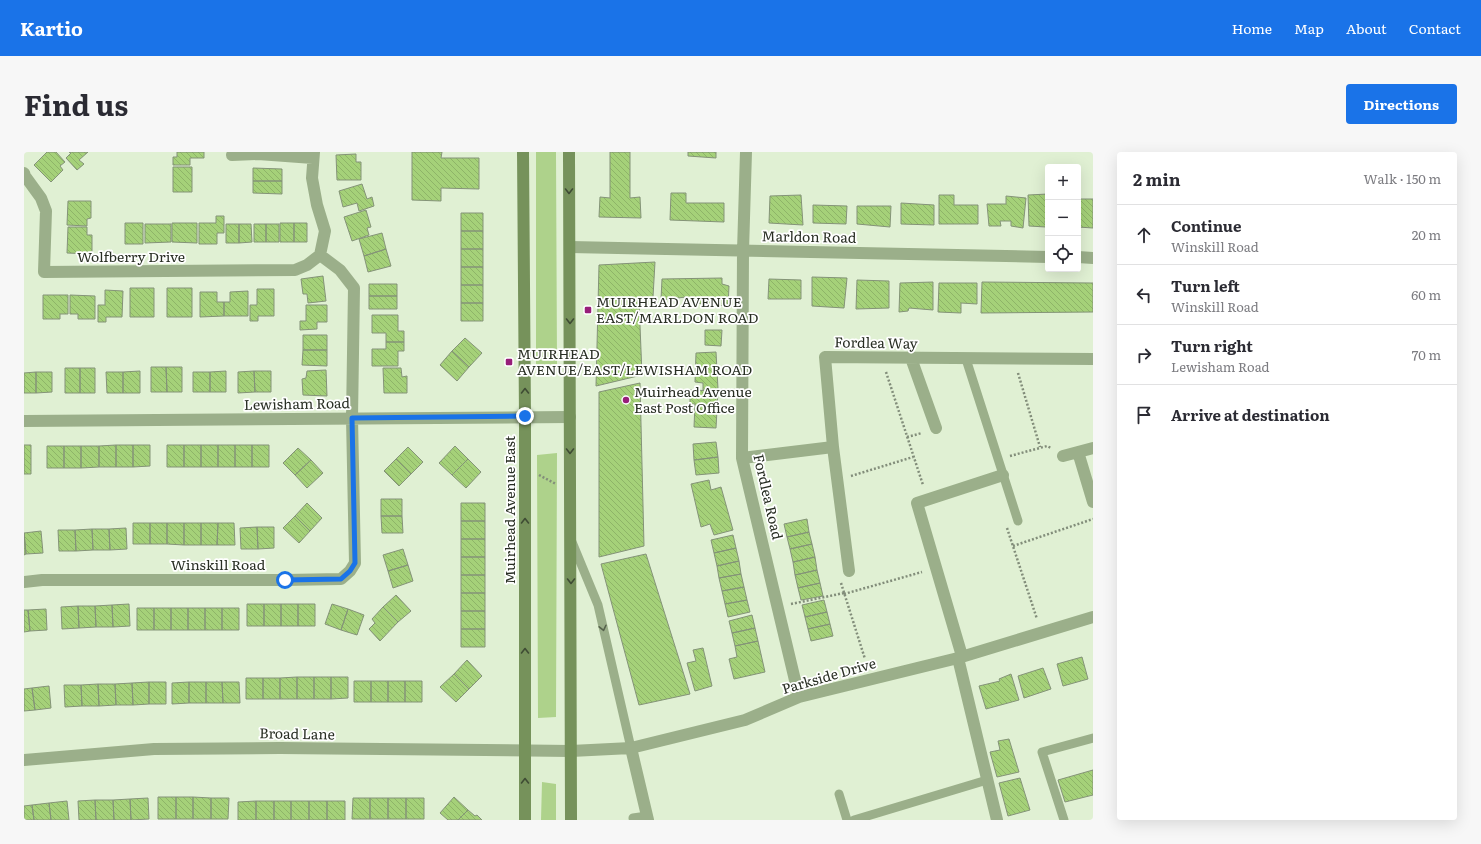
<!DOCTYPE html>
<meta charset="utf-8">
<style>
:root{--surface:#fff;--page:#f7f7f7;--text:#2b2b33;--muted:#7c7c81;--line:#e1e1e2;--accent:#1a73e8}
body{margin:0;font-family:Literata,serif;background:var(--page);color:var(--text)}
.controls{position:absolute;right:12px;top:12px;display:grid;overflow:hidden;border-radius:4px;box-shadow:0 4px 16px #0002}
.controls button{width:36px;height:36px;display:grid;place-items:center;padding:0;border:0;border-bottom:1px solid var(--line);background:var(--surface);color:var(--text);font:20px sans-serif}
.stop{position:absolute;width:12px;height:12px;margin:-9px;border:3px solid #1a73e8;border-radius:50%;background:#fff}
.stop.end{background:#1a73e8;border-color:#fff;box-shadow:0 1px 4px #0008}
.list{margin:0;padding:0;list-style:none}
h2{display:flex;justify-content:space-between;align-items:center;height:52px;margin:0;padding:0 16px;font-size:17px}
h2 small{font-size:13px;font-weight:400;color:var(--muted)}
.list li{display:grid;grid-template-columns:26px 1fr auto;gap:12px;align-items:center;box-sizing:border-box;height:60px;padding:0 16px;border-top:1px solid var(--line)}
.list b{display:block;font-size:15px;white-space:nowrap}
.list p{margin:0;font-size:13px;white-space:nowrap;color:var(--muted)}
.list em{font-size:13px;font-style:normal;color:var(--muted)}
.icon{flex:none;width:22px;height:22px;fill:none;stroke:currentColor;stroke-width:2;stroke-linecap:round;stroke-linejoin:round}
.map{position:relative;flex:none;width:1069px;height:668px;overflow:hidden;border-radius:4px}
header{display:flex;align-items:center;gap:24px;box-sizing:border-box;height:56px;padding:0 20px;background:var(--accent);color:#fff}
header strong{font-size:19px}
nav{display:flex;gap:22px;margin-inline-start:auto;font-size:14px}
.intro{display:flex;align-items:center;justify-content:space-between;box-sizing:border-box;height:96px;padding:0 24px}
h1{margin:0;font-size:28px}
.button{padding:10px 18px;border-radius:4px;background:var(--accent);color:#fff;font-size:14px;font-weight:700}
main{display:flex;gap:24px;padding:0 24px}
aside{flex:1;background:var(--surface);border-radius:4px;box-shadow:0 4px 16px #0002}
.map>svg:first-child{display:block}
.green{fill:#aed28b}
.building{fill:url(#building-back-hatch);stroke:#849378}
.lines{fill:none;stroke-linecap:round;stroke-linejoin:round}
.path{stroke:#828d7a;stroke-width:2.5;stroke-dasharray:2 2;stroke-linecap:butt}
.lane{stroke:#9baf8a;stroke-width:9}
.street{stroke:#9baf8a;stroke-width:12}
.secondary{stroke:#76925b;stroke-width:12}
.oneway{stroke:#3f4c34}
.oneway2{stroke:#56624c}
.route{stroke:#1a73e8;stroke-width:5}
.poi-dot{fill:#971e79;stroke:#fff;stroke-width:1.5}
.labels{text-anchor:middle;stroke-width:3.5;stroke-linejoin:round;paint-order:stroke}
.street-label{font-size:14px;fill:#282e23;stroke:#fff}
.poi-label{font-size:14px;fill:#282e23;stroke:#fff;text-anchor:start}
</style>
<header>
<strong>Kartio</strong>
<nav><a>Home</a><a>Map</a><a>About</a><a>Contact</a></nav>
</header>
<div class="intro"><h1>Find us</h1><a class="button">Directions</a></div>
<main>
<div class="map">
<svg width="1069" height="668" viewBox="0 0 1069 668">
<defs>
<pattern id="building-back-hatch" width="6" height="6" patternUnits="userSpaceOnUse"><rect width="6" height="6" fill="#a5d179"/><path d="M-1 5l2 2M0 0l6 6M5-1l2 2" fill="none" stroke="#8eb468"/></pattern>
</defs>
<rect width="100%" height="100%" fill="#e0f0d3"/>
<path class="green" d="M512,0H532L533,212L512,213Z
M533,301L532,565L514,566L513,303Z
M518,630L532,632V668H517Z"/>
<path class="building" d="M23,0H32L41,10L36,14L39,18L27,30L10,13Z
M45,0H64L55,8L60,12L53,18L42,6L47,1Z
M153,0H180V6H166V13H149V5H153Z
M388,0H418L417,6H455V37L417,36V49L388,48Z
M586,0H606V46L616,45L617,66L575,65L576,45L586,46Z
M664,0H692V6L664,4Z
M332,2V10H337V28H313L312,3Z
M149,15H168V40H149Z
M229,16L258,17V29H229Z
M229,29H258V42L229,41Z
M338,32L343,47L348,45L350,54L335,59L333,51L319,55L315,39Z
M647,41H662V51H700V70L646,68Z
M1024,42V69H1021L1022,75L1005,74L1004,43Z
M777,43L779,73L745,71L746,44Z
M915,43H930V53H954V72H915Z
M982,44L1002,46L999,76L987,74V69H976L977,74H965L963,52H982Z
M1054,47H1069V76L1054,75Z
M44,49H67V66L63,67V74L43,73Z
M877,51L910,53V73L877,72Z
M789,53L823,54L822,72L789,71Z
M833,54H867L866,75L833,72Z
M342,58L347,75L343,76L345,83L328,89L320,65Z
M437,61H459V79H437Z
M192,64H200V81H193V92H175V71H192Z
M101,71H119V92H101Z
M148,71H173V91L148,90Z
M256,71H270V90H256Z
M270,71H283V90H270Z
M121,72H147V90L121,91Z
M202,72H215V91H202Z
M215,72H227L228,90L215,91Z
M230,72H242V90H230Z
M242,72H255V90H242Z
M44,75H63V83H68V102L43,101Z
M437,79H459V97H437Z
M358,81L362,97L340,104L335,87Z
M362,97L367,114L344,120L340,104Z
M437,97H459V115H437Z
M631,110L629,145L615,149L618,223L572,234L575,113Z
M437,115H459V133H437Z
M299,124L302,149L284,151L283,142H279L277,127Z
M788,125L823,126L820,156L788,154Z
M698,126V132L705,134L704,154L662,150V145L637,148L638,127Z
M745,127L777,128V147H744Z
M833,128L865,129V156L832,157Z
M909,130V158L885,156L884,159L875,160L876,131Z
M958,130L1069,131V160L957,161Z
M915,131H953V152L937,151V161L914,160Z
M345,132H373V144H345Z
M437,133H459V151H437Z
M106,136H130V165H106Z
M143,136H168V165H143Z
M233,137H250V164H234V169H226V153H233Z
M81,138L99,139L98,165H82V170H74V153H81Z
M224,139V164H200V150H206V140Z
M176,140H193V150H200V164L176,165Z
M19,143H44V162H36V167H19Z
M46,143L71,144V167H54V162H46Z
M345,144H373V157H345Z
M437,151H459V169H437Z
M282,153H303V170H293V177L276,178V169H282Z
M348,163H374V179H380V190H362V181H348Z
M681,178H698L697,194L681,193Z
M279,183H303V198H279Z
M441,186L458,201L445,215L428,199Z
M362,190H380V199H374V214H348V197H362Z
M279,198H303V214L278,213Z
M428,199L445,215L433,229L416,213Z
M692,200L694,237L679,238V231L671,230L672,201Z
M127,215H142L143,240H127Z
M142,215H158V240H143Z
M41,216H56V241H41Z
M56,216H71V241H56Z
M359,216H377L378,225L383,224V241H360Z
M302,218L303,244L279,243L278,227L282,226L283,219Z
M116,219V241H99V220Z
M202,219V240H186V220Z
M230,219H247V240H231Z
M230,219L231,240L214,241V220Z
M12,220H28V240L12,241Z
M12,220V241H0V221Z
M82,220H99V241H83Z
M169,220H186V240H169Z
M616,231L620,394L575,405V240Z
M666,238L694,239L692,276L670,275L671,252H666Z
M692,290L694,305L670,308L669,292Z
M0,293H7V322H0Z
M92,293V315H75V294Z
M92,293H109V315H92Z
M109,293H126V314L109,315Z
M143,293H160V315H143Z
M160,293H177V315H160Z
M177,293H194V315H177Z
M194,293H211V315H194Z
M211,293H228V315H211Z
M228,293H245V315H228Z
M23,294H40V316H23Z
M40,294H57V316H40Z
M57,294H75V315L57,316Z
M431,294L444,307L428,323L415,311Z
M384,295L399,310L387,322L372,307Z
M274,296L287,308L271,323L259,311Z
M694,305L695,321L672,323L670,308Z
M372,307L387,322L375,334L360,319Z
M444,307L457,320L442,336L428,323Z
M287,308L299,321L283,336L271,323Z
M685,328L687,338L697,335L709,378L690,383L686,372L677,375L667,332Z
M357,347H378V364H357Z
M283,351L298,366L286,379L271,364Z
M437,351H461V369H437Z
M271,364L286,379L275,391L259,376Z
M357,364H378L379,381H358Z
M783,367L785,380L763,385L760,372Z
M437,369H461V387H437Z
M109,371H126V392H109Z
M126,371H143V392H126Z
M143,371H160V393L143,392Z
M160,371H177V393H160Z
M177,371H194L193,393H177Z
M194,371H210L211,393H193Z
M233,375H250V396L234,397Z
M233,375L234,397H217L216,376Z
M102,376L103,397L86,398L85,377Z
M68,377L69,398L52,399L51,378Z
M68,377H85L86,398H69Z
M34,378H51L52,399H35Z
M17,379L19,401L2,402L0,381Z
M785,380L788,392L766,397L763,385Z
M0,381L2,402L0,403Z
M709,383L712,396L690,401L687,388Z
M437,387H461V405H437Z
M788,392L791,405L769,410L766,397Z
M712,396L715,409L693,414L690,401Z
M379,397L384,413L364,419L359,403Z
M622,402L666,542L615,553L577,412Z
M437,405H461V423H437Z
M791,405L793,418L771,423L769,410Z
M715,409L717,422L695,426L693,414Z
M384,413L389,429L369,436L364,419Z
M793,418L796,431L774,436L771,423Z
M717,422L720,435L698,439L695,426Z
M437,423H461V441H437Z
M796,431L799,444L777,448L774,436Z
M720,435L723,448L701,452L698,439Z
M437,441H461V459H437Z
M372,443L387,459L374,470L359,455Z
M723,448L726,460L704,465L701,452Z
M800,448L803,460L781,465L778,453Z
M105,452L106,474L89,475L88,453Z
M223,452H240V474H223Z
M240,452H257V474H240Z
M257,452H274V474H257Z
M274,452H291V474H274Z
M308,452L324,457L317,478L301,472Z
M88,453L89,475H72L71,454Z
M54,454L55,476L38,477L37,455Z
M54,454H71L72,475L55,476Z
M359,455L374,470L356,489L345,477L351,471L348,467Z
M113,456H130V478H113Z
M130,456H147V478H130Z
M147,456H164V478H147Z
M164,456H181V478H164Z
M181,456H198V478H181Z
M198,456H215V478H198Z
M22,457L23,478L6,479L4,458Z
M324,457L340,463L333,483L317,478Z
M0,458H4L6,479L0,480Z
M437,459H461V477H437Z
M803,460L806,472L784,477L781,465Z
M728,463L731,476L708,481L705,469Z
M806,472L809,484L787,489L784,477Z
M731,476L734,489L711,494L708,481Z
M437,477H461V495H437Z
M734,489L741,520L710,527L705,507L713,505L711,494Z
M679,496L688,534L671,539L663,511L672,509L669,498Z
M1058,505L1064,527L1039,534L1033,512Z
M443,508L458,524L445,537L430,522Z
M1019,516L1027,537L1000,546L994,524Z
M430,522L445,537L432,550L416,535Z
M987,522L995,548L962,557L955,534L976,529L975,527Z
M273,525V547H256V526Z
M273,525H290V547H273Z
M290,525H307V547H290Z
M307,525H324V546L307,547Z
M222,526H239V547H222Z
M239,526H256V547H239Z
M330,529H347V550H330Z
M347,529H364V550H347Z
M364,529H381V550H364Z
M381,529H398V550H381Z
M125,530H142V552H125Z
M125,530V552L109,553L108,531Z
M165,530V551L148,552V531Z
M165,530H182V551H165Z
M182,530H198L199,551H182Z
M198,530H215L216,551H199Z
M108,531L109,553H92L91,532Z
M74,532L75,554H58L57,533Z
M74,532H91L92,553L75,554Z
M40,533H57L58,554L41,555Z
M25,534L27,556L11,558L8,536Z
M8,536L11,558L0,559V537Z
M985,587L995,620L973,625L966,600L976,598L974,589Z
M1069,618V643L1041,650L1034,628Z
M996,626L1006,658L984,664L975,631Z
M134,645H152V667H134Z
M152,645H169V667H152Z
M169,645L187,646V667H169Z
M430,645L444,658L434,668H424L416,661Z
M124,646L125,667L107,668L106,647Z
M187,646H205L204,667H187Z
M329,646H346V667H328Z
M346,646H364V667H346Z
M364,646H382V667H364Z
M382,646H400V667H382Z
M106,647L107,668H90L89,648Z
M71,648H89L90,668H72Z
M71,648L72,668H55L54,649Z
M43,649L45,668H27L25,651Z
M232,649H250V668H232Z
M232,649V668H214V650Z
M250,649H267V668H250Z
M267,649H285V668H267Z
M285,649H303V668H285Z
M303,649H321V668H303Z
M25,651L27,668H10L8,653Z
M8,653L10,668H0V654Z
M444,658L451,664L453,663L458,668H434Z"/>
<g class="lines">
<path class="path" d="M862,220L899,333
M994,221L1016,295
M883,285L898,281
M986,304L1023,294L1027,296
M515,323L532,332
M827,324L889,305
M983,376L1013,467
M989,394L1069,367
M817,431L841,507
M820,442L898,420
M767,452L820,441"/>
<path class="lane" d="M942,207L994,369
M548,390L574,453L607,596
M815,642L823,668
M609,666L623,664
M830,668L963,628
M1040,668L1018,600L1069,586"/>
<path class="street" d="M722,0L719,99L718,306L775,545
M208,3L234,2L289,6
M0,21L1,24L17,46L22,59L20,120L271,118L283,113L296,103
M546,95L1024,105
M1054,105L1069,106
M887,206L912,276
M0,269L546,265
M1054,300L1069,350
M1039,304L1069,296
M718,306L809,295
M825,419L809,295L801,205L1069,207
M0,430L18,428H261L317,427L326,419L331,411L328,266L330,136L316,118L296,103L301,79L293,53L288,26L290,0
M938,504L893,351L979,323
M934,506L973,668
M607,596L624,668
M0,608L130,597L256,596L547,599L607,596L721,568L775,545L934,506L1069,465"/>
<path class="secondary" d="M499,0L501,265V668
M545,0L547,668"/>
</g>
<defs><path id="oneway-chevron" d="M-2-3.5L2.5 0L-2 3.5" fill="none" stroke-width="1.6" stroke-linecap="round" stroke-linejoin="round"/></defs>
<g class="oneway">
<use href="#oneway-chevron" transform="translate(545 39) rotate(90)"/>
<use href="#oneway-chevron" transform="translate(546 169) rotate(90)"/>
<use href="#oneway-chevron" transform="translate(501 239) rotate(-90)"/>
<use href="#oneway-chevron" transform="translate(546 299) rotate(90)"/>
<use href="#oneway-chevron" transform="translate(501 369) rotate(-90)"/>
<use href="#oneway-chevron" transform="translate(547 429) rotate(90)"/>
<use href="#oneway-chevron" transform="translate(501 499) rotate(-90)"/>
<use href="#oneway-chevron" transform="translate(501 629) rotate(-90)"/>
</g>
<use class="oneway2" href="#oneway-chevron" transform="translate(579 476) rotate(77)"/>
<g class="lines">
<path class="route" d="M261,428L317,427L326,419L331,411L328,266L501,264"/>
</g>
<g class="poi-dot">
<rect x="560" y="154" width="8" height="8" rx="2"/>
<rect x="481" y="206" width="8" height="8" rx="2"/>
<circle cx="602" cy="248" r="4"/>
</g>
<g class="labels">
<g class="street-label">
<text transform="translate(785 85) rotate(1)" y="5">Marldon Road</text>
<text x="107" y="110">Wolfberry Drive</text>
<text transform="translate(852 191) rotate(1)" y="5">Fordlea Way</text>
<text transform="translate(273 252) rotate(-1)" y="5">Lewisham Road</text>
<text transform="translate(744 345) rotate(77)" y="5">Fordlea Road</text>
<text transform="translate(486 358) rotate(-90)" y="5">Muirhead Avenue East</text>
<text x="194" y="418">Winskill Road</text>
<text transform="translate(805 524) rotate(-16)" y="5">Parkside Drive</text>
<text transform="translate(273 582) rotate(1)" y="5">Broad Lane</text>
</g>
<g class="poi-label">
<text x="572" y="155">MUIRHEAD AVENUE<tspan x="572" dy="16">EAST/MARLDON ROAD</tspan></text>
<text x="493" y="207">MUIRHEAD<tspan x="493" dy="16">AVENUE/EAST/LEWISHAM ROAD</tspan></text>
<text x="610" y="245">Muirhead Avenue<tspan x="610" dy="16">East Post Office</tspan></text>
</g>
</g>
</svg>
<div class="controls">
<button>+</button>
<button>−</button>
<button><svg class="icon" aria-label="locate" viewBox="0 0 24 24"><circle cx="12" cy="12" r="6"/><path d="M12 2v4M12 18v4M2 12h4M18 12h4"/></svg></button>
</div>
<div class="stop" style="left:261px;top:428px"></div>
<div class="stop end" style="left:501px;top:264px"></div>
</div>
<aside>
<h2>2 min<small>Walk · 150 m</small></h2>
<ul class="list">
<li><svg class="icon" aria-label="ahead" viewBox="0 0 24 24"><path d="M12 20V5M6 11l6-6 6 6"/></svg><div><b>Continue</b><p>Winskill Road</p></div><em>20 m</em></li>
<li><svg class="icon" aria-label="left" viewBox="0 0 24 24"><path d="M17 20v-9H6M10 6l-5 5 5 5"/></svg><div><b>Turn left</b><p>Winskill Road</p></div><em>60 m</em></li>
<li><svg class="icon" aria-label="right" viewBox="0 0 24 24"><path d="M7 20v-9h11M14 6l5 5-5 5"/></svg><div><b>Turn right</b><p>Lewisham Road</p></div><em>70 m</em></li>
<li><svg class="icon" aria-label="arrive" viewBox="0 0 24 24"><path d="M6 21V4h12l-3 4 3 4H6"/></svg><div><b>Arrive at destination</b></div></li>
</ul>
</aside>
</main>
